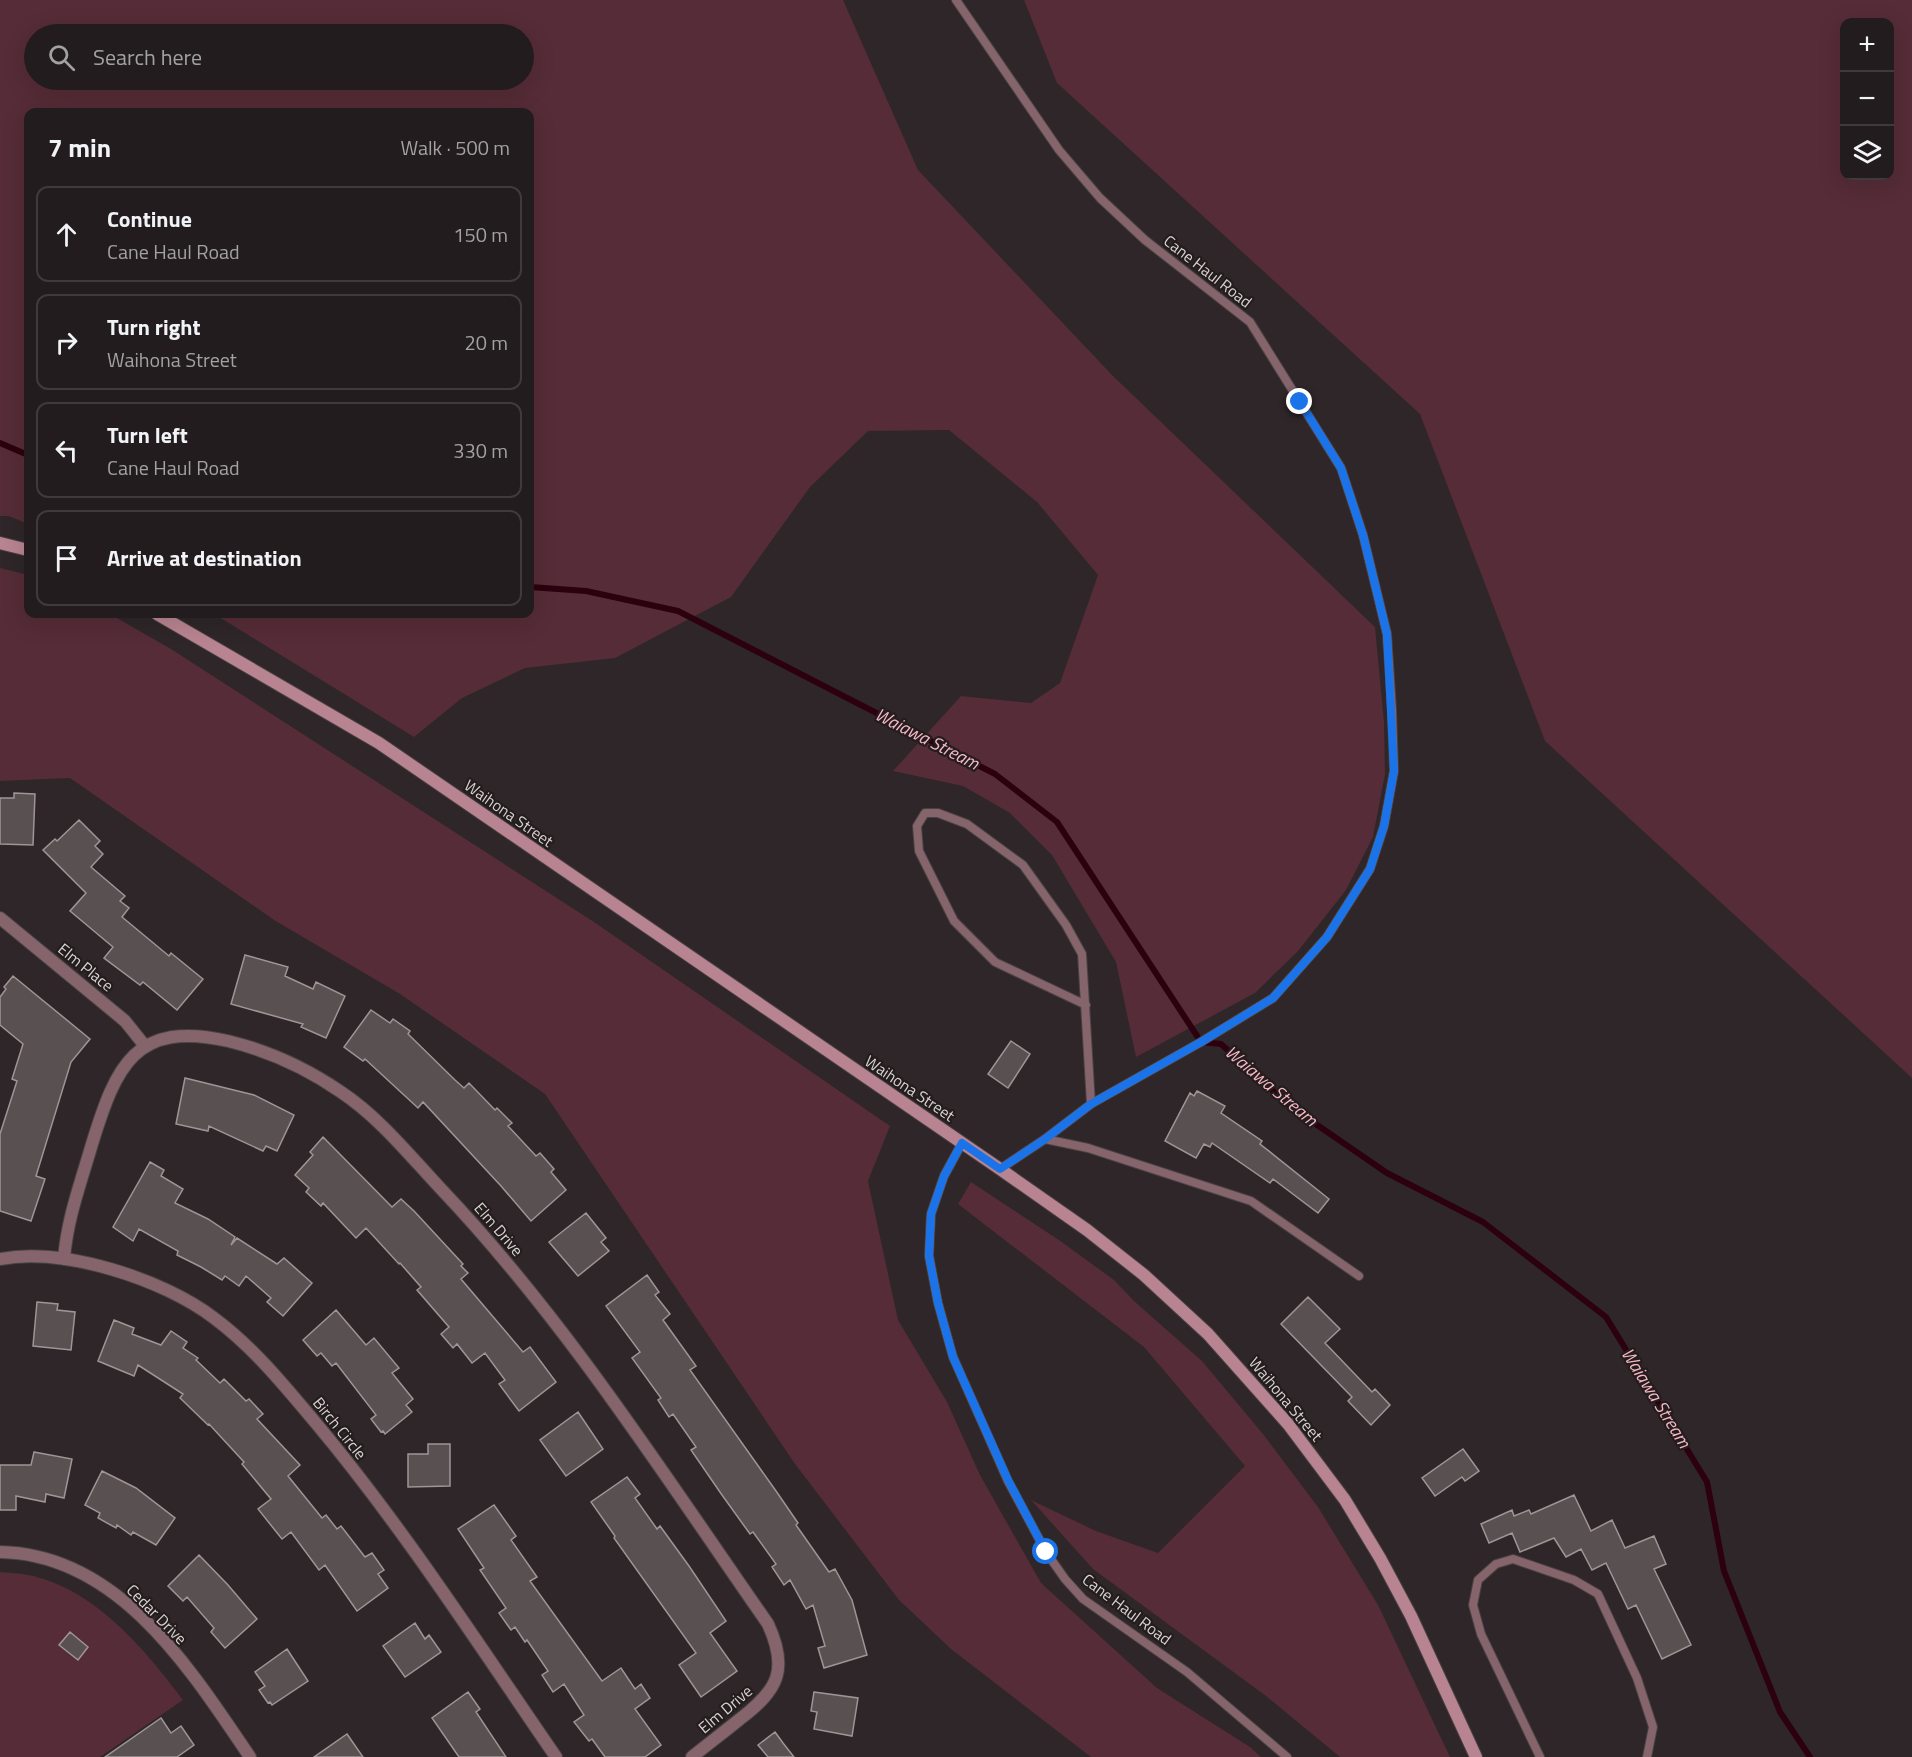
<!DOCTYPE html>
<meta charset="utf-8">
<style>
:root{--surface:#221c1e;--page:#2e292b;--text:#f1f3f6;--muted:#a2a1a4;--line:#3f3a3c}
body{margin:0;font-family:"Titillium Web",sans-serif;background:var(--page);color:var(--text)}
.controls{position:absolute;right:18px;top:18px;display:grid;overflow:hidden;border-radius:12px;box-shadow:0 6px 24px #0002}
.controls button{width:54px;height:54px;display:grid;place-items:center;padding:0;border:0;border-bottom:2px solid var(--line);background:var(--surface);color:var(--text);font:30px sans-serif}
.stop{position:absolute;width:18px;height:18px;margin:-14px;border:4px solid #1a73e8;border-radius:50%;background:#fff}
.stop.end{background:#1a73e8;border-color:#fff;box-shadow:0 2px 6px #0008}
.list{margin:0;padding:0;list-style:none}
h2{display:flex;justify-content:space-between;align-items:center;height:78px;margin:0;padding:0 24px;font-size:26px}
h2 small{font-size:20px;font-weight:400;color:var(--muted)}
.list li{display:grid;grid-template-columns:39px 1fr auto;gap:18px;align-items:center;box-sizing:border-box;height:96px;margin:0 12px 12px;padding:0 12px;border:2px solid var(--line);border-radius:12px}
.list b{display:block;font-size:22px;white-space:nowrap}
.list p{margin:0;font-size:20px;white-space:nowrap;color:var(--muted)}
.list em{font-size:20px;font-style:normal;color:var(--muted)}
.icon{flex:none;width:33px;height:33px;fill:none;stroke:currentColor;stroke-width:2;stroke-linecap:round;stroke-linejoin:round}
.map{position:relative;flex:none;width:1912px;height:1757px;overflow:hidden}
.search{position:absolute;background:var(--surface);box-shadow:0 6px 24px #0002;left:24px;top:24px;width:510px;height:66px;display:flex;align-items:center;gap:15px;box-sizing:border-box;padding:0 21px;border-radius:33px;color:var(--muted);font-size:22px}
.panel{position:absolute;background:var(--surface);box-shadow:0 6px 24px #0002;left:24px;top:108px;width:510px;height:510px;border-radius:12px}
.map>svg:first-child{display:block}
.green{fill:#552c37;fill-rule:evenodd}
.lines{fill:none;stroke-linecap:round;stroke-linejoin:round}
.stream{stroke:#2c000f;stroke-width:6}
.building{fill:#595052;stroke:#9f9597;stroke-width:1.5}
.lane-casing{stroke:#494243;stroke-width:10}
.street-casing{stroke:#494243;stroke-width:14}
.secondary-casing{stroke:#494243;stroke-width:14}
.lane{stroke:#85646c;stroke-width:8}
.street{stroke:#85646c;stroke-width:12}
.secondary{stroke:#b98491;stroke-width:12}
.route{stroke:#1a73e8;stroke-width:8}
.labels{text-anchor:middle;stroke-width:4.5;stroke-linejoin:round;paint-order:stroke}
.street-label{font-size:16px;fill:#d8d2d3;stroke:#241d1e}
.water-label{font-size:18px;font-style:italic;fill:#f7b7c6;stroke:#241d1e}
</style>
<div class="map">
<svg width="1912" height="1757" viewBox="0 0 1912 1757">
<rect width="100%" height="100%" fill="#2e2628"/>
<path class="green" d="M0,0H843L918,170L1113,376L1375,627L1384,722L1385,774L1373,837L1346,890L1298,951L1255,993L1136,1057L1116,962L1052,855L1010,813L963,786L893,771L961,696L1031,703L1060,683L1098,575L1037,502L949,430L868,431L810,487L731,597L615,658L525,668L462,698L414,737L214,614H530V112H28V524L9,516H0ZM524,34V80H34V34Z
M1024,0H1912V1078L1545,741L1420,414L1057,83ZM1844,22H1890V176H1844Z
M0,568L28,575V614H110L171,649L594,922L890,1126L868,1181L898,1320L947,1402L980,1475L1041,1583L1157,1688L1250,1747L1261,1757H1091L951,1649L899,1600L795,1464L545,1094L400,994L274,920L70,778L0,781Z
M971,1182L1059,1240L1114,1280L1134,1301L1202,1361L1263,1434L1318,1507L1378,1605L1450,1757H1340L1266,1696L1093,1569L1031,1500L1096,1531L1158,1553L1245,1466L1144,1347L958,1204Z
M0,1572C9,1573 19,1573 28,1575C94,1588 145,1649 183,1700L100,1757H0Z"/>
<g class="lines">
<path class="stream" d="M0,443L28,455
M530,587L586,591L678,611L995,774L1057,822L1201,1042L1221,1044L1291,1107L1387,1173L1483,1222L1606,1317L1707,1482L1724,1571L1780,1712L1810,1757"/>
</g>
<path class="building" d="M14,793L35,794L33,845L0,844V798H14Z
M79,820L100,841L95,846L103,854L91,867L125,896L120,901L129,908L122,917L169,956L171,953L203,979L177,1010L143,982L140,985L104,958L113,947L70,911L86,893L43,850L55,839L57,841Z
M245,955L288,967L285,976L313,989L316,982L345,996L326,1038L301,1027L303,1024L231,1004Z
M13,976L90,1039L71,1062L36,1176L45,1179L31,1221L0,1211V1134L17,1081L12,1079L23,1044L0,1025V997L6,989L4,987Z
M371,1010L390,1023L393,1019L410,1031L408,1034L455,1080L464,1088L469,1083L495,1110L497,1108L512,1123L508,1126L536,1156L540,1153L554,1169L551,1172L566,1190L531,1221L501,1186L423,1102L418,1108L365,1059L363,1061L344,1047Z
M1011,1041L1030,1054L1008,1088L988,1074Z
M185,1078L254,1095L294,1115L277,1151L266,1146L263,1151L209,1126L208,1131L176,1124Z
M1197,1091L1225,1106L1221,1113L1262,1141L1260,1144L1329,1199L1318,1213L1273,1179L1270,1183L1212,1143L1210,1147L1204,1144L1196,1158L1165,1141L1190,1093L1194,1096Z
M323,1137L392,1207L401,1199L414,1211L463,1264L461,1266L468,1273L461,1279L523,1352L530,1347L556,1382L519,1411L499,1384L505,1380L485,1353L472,1363L457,1344L453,1348L441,1334L449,1327L417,1290L421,1287L400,1263L399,1264L366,1228L356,1238L323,1203L321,1206L306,1192L309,1188L295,1175L313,1155L310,1152Z
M150,1162L164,1170L161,1176L183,1189L175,1203L208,1219L235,1237L231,1245L237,1238L277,1264L284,1258L312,1283L283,1316L267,1302L271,1298L246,1276L239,1286L225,1276L222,1280L201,1267L177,1255L178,1251L139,1229L133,1241L113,1227Z
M586,1213L606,1238L601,1242L609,1251L578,1276L549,1242Z
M647,1275L659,1292L655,1295L670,1314L663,1320L696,1366L690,1370L776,1491L798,1523L796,1525L829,1572L835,1569L852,1600L867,1655L824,1668L818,1648L825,1646L813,1605L806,1609L790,1580L784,1585L772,1567L776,1564L753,1532L750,1534L722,1495L691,1450L696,1447L673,1414L669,1417L658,1400L661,1398L632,1358L640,1352L606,1306Z
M1308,1297L1340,1329L1325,1343L1372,1392L1375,1389L1390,1405L1371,1425L1348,1401L1352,1397L1281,1324Z
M37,1302L58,1304L57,1310L75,1312L71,1350L33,1346Z
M336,1310L366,1345L374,1338L399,1368L392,1373L413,1399L406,1405L412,1412L385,1434L383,1431L381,1432L371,1419L376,1415L336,1363L332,1366L321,1353L317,1356L303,1340Z
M114,1320L134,1328L132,1334L161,1345L171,1331L187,1342L183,1348L198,1358L196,1360L220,1383L224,1379L246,1401L249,1399L263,1414L257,1419L300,1465L288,1476L322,1518L326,1515L337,1529L341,1526L365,1557L372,1553L384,1570L378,1574L388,1588L357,1611L325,1565L319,1570L291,1532L282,1539L258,1509L271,1499L242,1464L244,1462L209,1424L208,1425L180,1398L183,1394L138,1365L134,1376L98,1361Z
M578,1412L603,1449L566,1476L540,1440Z
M428,1444H450V1486L408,1487V1454H428Z
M1463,1449L1479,1471L1465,1481L1462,1477L1435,1496L1422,1478Z
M34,1452L72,1459L64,1498L46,1494L45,1502L16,1496V1510H0V1465H31Z
M102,1471L136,1488L175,1518L156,1545L133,1532L131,1535L117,1525L116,1528L98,1518L100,1513L85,1505Z
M627,1477L640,1494L635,1498L657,1529L660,1526L689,1566L726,1621L710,1633L737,1671L701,1697L679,1665L696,1653L614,1538L615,1536L591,1502Z
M1574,1495L1591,1531L1612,1520L1625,1548L1654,1536L1666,1564L1654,1569L1691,1645L1662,1659L1636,1605L1628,1609L1606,1563L1592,1570L1581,1549L1566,1557L1554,1538L1520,1552L1512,1533L1489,1543L1481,1524L1512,1510L1514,1516L1529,1510L1531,1514Z
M494,1505L516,1536L511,1540L537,1577L530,1581L602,1681L621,1668L635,1689L641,1684L650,1698L635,1709L661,1745L645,1757H605L592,1739L589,1741L574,1722L584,1715L564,1684L553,1692L542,1675L548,1671L527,1640L525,1642L515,1627L511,1630L499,1613L506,1608L480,1570L484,1568L458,1529Z
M199,1555L228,1585L257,1619L225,1648L211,1632L214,1628L187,1597L183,1601L168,1586Z
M415,1623L425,1639L429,1635L441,1652L405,1677L383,1646Z
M70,1632L88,1647L78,1660L59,1645Z
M287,1649L308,1681L272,1705L270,1702L268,1703L259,1690L265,1686L255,1672Z
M468,1692L480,1709L476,1712L506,1757H459L432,1718Z
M814,1692L858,1698L852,1736L814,1729L817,1712L811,1711Z
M161,1718L171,1733L181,1726L194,1745L177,1757H105Z
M775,1732L783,1743L794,1757H768L758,1745Z
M347,1734L363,1757H314Z"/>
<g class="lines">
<defs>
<path id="lane" d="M956,0L1059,150L1100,198L1145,240L1250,322L1341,468L1363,535L1387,634L1392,710L1394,771L1384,826L1370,869L1327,937L1273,998L1201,1042L1091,1104L1045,1139L1000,1169
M1086,1005L995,962L954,921L919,851L917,826L925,813H938L967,824L1023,865L1066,925L1082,954L1091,1104
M1045,1139L1088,1148L1251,1201L1359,1276
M962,1143L944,1176L931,1214L929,1256L938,1303L953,1357L1008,1481L1046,1552L1065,1579L1083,1599L1187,1672L1287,1757
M1540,1757L1481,1634L1473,1605L1478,1580L1496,1564L1513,1559L1574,1580L1598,1594L1637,1678L1653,1727L1647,1757"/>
<path id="street" d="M0,918L125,1021L145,1046
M0,1259C64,1247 163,1279 214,1318C253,1347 284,1385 315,1422C403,1527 478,1644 556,1757
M64,1259C67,1219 81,1182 92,1144C116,1066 135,1020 228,1041C269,1051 306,1068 341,1092C380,1118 410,1156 442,1190C567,1322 664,1475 768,1624C789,1670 778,1690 740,1719C724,1732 708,1744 692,1757
M0,1552C119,1554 191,1670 250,1757"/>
<path id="secondary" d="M0,543L28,550
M157,614L379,743L1000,1169L1087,1230L1144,1275L1208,1334L1288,1424L1345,1500L1380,1558L1411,1616L1476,1757"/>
</defs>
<use href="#lane" class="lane-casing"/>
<use href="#street" class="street-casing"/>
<use href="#secondary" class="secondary-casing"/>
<use href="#lane" class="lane"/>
<use href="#street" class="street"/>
<use href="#secondary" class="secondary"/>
</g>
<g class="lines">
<path class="route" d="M1046,1552L1008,1480L953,1357L938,1303L929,1256L931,1214L944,1176L962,1143L1000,1169L1045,1139L1091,1104L1201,1042L1273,998L1327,937L1370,869L1384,826L1394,771L1387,634L1363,535L1341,468L1300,402"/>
</g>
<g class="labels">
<g class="street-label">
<text transform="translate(1208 271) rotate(38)" y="6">Cane Haul Road</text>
<text transform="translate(509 813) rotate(35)" y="6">Waihona Street</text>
<text transform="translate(86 967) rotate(39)" y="6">Elm Place</text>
<text transform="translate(910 1088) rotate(34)" y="6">Waihona Street</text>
<text transform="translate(499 1229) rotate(49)" y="6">Elm Drive</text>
<text transform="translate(1286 1399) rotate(50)" y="6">Waihona Street</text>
<text transform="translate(340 1428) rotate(51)" y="6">Birch Circle</text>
<text transform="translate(1127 1609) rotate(37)" y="6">Cane Haul Road</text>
<text transform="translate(157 1614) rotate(45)" y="6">Cedar Drive</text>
<text transform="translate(725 1709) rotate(-40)" y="6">Elm Drive</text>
</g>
<g class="water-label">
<text transform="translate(927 739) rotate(27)" y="6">Waiawa Stream</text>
<text transform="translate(1271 1086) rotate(40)" y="6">Waiawa Stream</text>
<text transform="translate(1656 1398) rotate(58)" y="6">Waiawa Stream</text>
</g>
</g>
</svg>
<div class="controls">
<button>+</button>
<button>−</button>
<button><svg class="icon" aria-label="layers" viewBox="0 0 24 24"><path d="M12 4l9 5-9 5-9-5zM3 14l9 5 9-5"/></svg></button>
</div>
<div class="stop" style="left:1046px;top:1552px"></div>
<div class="stop end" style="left:1300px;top:402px"></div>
<div class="search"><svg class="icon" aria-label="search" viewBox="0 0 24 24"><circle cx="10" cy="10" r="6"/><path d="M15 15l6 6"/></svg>Search here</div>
<section class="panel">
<h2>7 min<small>Walk · 500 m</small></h2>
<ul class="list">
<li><svg class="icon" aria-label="ahead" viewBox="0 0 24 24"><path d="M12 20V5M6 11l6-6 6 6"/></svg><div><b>Continue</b><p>Cane Haul Road</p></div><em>150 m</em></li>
<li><svg class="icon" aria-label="right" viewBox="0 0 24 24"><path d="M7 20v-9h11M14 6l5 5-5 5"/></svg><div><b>Turn right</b><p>Waihona Street</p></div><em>20 m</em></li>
<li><svg class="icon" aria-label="left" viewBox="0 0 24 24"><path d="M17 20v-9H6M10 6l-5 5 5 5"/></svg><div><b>Turn left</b><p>Cane Haul Road</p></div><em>330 m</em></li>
<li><svg class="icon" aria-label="arrive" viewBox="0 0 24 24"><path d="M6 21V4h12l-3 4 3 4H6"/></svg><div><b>Arrive at destination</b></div></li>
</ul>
</section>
</div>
